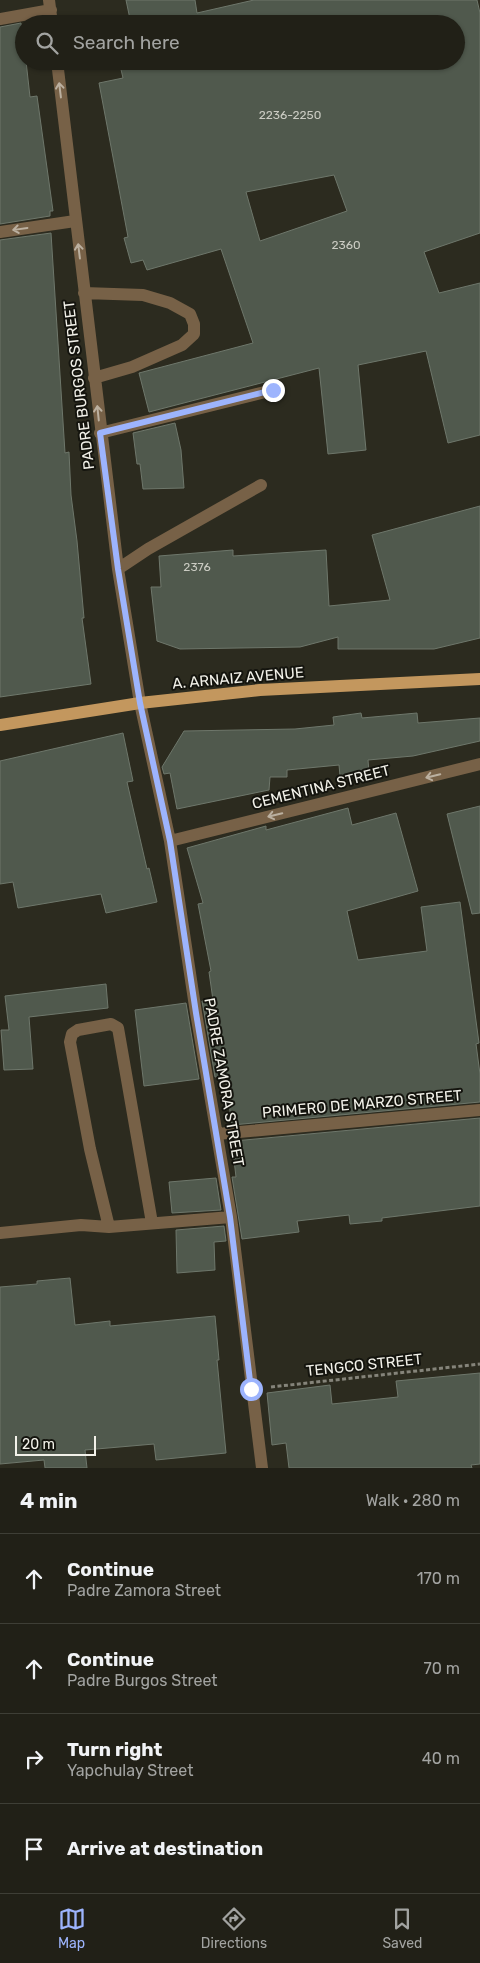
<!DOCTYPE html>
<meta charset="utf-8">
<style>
:root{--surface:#212017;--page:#292820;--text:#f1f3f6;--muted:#a2a3a1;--line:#3e3e36;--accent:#9db4fd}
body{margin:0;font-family:Rubik,sans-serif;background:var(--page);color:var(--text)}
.scale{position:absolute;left:15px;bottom:12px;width:81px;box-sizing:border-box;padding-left:5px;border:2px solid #f2f1e9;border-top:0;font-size:14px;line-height:18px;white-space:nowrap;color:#f2f1e9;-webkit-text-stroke:4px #14140e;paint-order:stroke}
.stop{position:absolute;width:15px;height:15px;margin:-11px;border:4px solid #9db4fd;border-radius:50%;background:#fff}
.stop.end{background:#9db4fd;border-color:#fff;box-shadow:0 1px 5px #0008}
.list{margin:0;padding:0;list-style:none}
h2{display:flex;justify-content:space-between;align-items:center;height:65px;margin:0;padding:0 20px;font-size:21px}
h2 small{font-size:16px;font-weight:400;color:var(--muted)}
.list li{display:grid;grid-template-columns:32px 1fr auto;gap:15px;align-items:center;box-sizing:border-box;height:90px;padding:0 20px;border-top:1px solid var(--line)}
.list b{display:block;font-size:19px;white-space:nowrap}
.list p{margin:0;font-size:16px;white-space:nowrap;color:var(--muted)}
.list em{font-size:16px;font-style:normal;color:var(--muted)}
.icon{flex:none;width:28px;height:28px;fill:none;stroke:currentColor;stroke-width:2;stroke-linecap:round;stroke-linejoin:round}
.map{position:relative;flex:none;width:480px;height:1468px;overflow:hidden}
.search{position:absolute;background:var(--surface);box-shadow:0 1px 4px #0004;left:15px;right:15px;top:15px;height:55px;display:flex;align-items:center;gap:12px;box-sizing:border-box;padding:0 18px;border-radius:28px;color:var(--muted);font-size:19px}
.sheet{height:425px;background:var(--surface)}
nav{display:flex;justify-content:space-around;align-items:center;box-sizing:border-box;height:70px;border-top:1px solid var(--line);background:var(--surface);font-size:14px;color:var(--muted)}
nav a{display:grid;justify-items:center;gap:2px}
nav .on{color:var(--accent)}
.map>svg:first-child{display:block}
.building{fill:#50594d;stroke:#6e776b;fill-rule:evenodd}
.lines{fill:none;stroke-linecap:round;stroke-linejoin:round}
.path{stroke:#85847a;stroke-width:3;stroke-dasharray:4 2.5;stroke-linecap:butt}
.minor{stroke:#776147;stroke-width:12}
.major{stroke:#c3975e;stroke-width:12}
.oneway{stroke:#bbb0a0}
.route{stroke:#9db4fd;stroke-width:6}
.labels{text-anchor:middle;stroke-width:4;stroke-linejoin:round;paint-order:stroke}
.number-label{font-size:12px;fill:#cacbc2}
.street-label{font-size:15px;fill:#f2f1e9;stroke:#14140e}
</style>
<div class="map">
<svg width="480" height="1468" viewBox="0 0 480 1468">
<rect width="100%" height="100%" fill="#2c2b1f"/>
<path class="building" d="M126,0H195L197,13L254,0H477L480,13V233L424,252L439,293L480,283V435L448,443L426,351L358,365L366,450L328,454L319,368L149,412L139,373L253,343L221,249L147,270L143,260L131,263L124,238L128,237L99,83L123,78L119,61H456V24H131ZM334,175L347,211L260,241L246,192Z
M21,23L24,61H26L30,97L37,96L53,211H50V216L0,224V27Z
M51,233L65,453L69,452L71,495L77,541L84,618H82L91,684L0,697V240Z
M175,423L181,450L184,488L143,489L140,464H137L133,433Z
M480,506V638L434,649H338V637L300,647L180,649L157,641L151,587H161L159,556L233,550V556L326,550L329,606L390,600L372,535Z
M361,713L362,718L417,713L418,723L480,718V741L413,756L368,760L369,772L340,776L339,765L287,770V777H270L269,790L177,809L170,773L164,774L162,767L184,731L295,729L334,725L333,717Z
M123,733L133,781L127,782L147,869L149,868L157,902L106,913L101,894L18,908L13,882L0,884V761Z
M480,806V913L472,914L447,814Z
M348,808L352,825L396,813L418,891L347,911L358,960L427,951L421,907L460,902L479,1043L476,1044L480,1074V1102L232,1125L225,1076L215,1077L204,1012L202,1001L213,1000L209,972L211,971L198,904L203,903L187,848L266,826V830Z
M106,984L108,1008L29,1017L33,1069L4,1070L1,1030H9L5,996Z
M186,1003L199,1079L144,1086L135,1010Z
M480,1118V1206L382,1218V1221L350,1224L349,1215L297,1221L299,1232L242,1239L232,1177H236L232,1143L234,1141Z
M216,1178L221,1210L172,1213L169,1182Z
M224,1226L226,1241L214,1242L215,1270L177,1273L176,1230Z
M70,1278L75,1325L110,1321V1326L215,1316L219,1360H217L226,1453L156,1460L154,1444L85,1450L87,1468H45L44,1460L0,1464V1287L37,1284V1281Z
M480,1373V1464L471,1465L472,1468H289L286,1443L272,1445L267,1393L330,1385L332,1404L398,1397L396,1381Z"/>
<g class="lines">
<path class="path" d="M271,1387L480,1364"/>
<path class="minor" d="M49,0L52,24
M0,19L51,10
M57,61L118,569L140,703L170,841L196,1013L231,1217L262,1468
M0,232L75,221
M84,293L143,295L170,303L190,314L194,324V334L182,345L132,367L94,378
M100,433L273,390
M118,569L148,549L261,485
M170,841L480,764
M217,1134L480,1110
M109,1227L90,1149L70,1042L72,1034L78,1030L111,1024L118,1028L152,1223
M0,1233L81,1225L109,1227L231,1217"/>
<path class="major" d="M0,725L140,703L260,690L480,679"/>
</g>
<defs><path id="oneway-shaft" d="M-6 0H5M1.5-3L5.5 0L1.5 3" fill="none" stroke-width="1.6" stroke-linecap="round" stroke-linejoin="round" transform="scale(1.25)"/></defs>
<g class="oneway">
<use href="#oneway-shaft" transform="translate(60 90) rotate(-97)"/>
<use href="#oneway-shaft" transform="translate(20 229) rotate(172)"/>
<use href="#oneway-shaft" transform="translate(79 251) rotate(-97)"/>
<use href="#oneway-shaft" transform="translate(98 413) rotate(-96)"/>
<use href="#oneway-shaft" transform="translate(433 776) rotate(166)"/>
<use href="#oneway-shaft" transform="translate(275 815) rotate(166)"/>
</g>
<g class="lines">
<path class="route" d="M251,1389L230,1217L196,1013L170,841L140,703L118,569L100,433L273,390"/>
</g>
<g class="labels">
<g class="number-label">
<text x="290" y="119">2236-2250</text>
<text x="346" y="249">2360</text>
<text x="197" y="571">2376</text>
</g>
<g class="street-label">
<text transform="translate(79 385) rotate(-97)" y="5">PADRE BURGOS STREET</text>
<text transform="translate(238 678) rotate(-5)" y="5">A. ARNAIZ AVENUE</text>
<text transform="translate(321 787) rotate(-14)" y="5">CEMENTINA STREET</text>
<text transform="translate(224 1082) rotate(80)" y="5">PADRE ZAMORA STREET</text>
<text transform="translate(362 1104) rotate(-5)" y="5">PRIMERO DE MARZO STREET</text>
<text transform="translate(364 1365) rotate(-6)" y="5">TENGCO STREET</text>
</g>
</g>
</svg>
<div class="scale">20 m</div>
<div class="stop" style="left:251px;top:1389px"></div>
<div class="stop end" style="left:273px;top:390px"></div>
<div class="search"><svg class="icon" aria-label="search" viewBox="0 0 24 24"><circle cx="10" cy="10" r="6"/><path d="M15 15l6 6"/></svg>Search here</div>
</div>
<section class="sheet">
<h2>4 min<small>Walk · 280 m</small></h2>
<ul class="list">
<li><svg class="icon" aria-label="ahead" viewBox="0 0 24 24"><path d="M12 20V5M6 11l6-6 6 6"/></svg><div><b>Continue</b><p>Padre Zamora Street</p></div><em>170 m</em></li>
<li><svg class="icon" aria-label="ahead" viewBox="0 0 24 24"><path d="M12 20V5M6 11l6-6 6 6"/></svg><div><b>Continue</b><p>Padre Burgos Street</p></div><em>70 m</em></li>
<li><svg class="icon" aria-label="right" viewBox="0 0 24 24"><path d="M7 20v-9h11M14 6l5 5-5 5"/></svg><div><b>Turn right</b><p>Yapchulay Street</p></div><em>40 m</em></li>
<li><svg class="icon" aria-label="arrive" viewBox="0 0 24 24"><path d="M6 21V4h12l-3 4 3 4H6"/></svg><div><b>Arrive at destination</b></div></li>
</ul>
</section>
<nav>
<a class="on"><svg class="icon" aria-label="map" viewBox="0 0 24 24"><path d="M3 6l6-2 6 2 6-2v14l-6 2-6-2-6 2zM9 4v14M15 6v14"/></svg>Map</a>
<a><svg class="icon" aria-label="directions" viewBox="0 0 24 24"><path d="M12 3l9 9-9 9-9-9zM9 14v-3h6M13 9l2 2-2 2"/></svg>Directions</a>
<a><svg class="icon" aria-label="saved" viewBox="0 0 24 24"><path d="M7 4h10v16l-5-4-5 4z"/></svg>Saved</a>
</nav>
